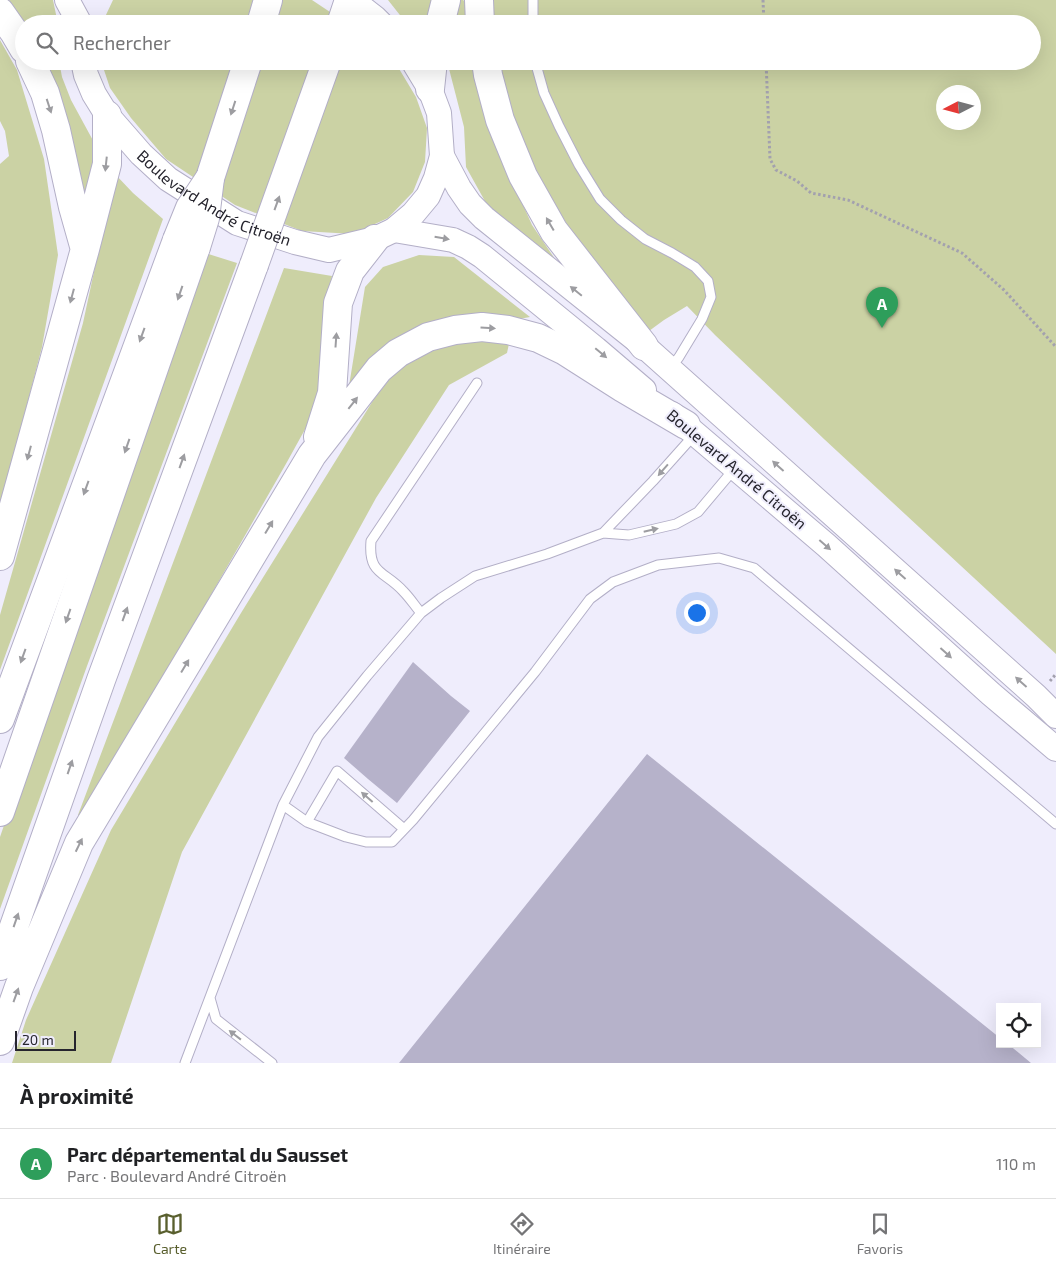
<!DOCTYPE html>
<html lang="fr">
<meta charset="utf-8">
<style>
:root{--surface:#fff;--page:#f2f2f2;--text:#202124;--muted:#757577;--line:#e0e0e0;--accent:#595f2e}
body{margin:0;font-family:"Exo 2",sans-serif;background:var(--page);color:var(--text)}
.controls{position:absolute;right:15px;bottom:15px;display:grid;overflow:hidden;border-radius:0px;box-shadow:0 5px 20px #0002}
.controls button{width:45px;height:45px;display:grid;place-items:center;padding:0;border:0;border-bottom:1px solid var(--line);background:var(--surface);color:var(--text);font:25px sans-serif}
.compass{position:absolute;left:936px;top:85px;width:45px;height:45px;border-radius:50%;background:var(--surface);box-shadow:0 5px 20px #0002;rotate:264deg}
.scale{position:absolute;left:15px;bottom:12px;width:61px;box-sizing:border-box;padding-left:5px;border:2px solid #26252e;border-top:0;font-size:14px;line-height:18px;white-space:nowrap;color:#26252e;-webkit-text-stroke:4px #efedfc;paint-order:stroke}
.you{position:absolute;left:696px;top:612px;width:18px;height:18px;margin:-12px;border:4px solid #fff;border-radius:50%;background:#1a73e8;box-shadow:0 0 0 8px #1a73e833}
.badge{display:grid;place-items:center;width:32px;height:32px;border-radius:50%;background:var(--accent);color:#fff;font-size:16px;font-weight:700}
.pin{position:absolute;translate:-50% -41px;filter:drop-shadow(0 1px 2px #0008)}
.pin::after{content:'';position:absolute;top:26px;width:18px;height:15px;background:inherit;clip-path:polygon(0 0,100% 0,50% 100%)}
.list{margin:0;padding:0;list-style:none}
h2{display:flex;justify-content:space-between;align-items:center;height:65px;margin:0;padding:0 20px;font-size:21px}
h2 small{font-size:16px;font-weight:400;color:var(--muted)}
.list li{display:grid;grid-template-columns:32px 1fr auto;gap:15px;align-items:center;box-sizing:border-box;height:70px;padding:0 20px;border-top:1px solid var(--line)}
.list b{display:block;font-size:19px;white-space:nowrap}
.list p{margin:0;font-size:16px;white-space:nowrap;color:var(--muted)}
.list em{font-size:16px;font-style:normal;color:var(--muted)}
.icon{flex:none;width:28px;height:28px;fill:none;stroke:currentColor;stroke-width:2;stroke-linecap:round;stroke-linejoin:round}
.map{position:relative;flex:none;width:1056px;height:1063px;overflow:hidden}
.search{position:absolute;background:var(--surface);box-shadow:0 5px 20px #0002;left:15px;right:15px;top:15px;height:55px;display:flex;align-items:center;gap:12px;box-sizing:border-box;padding:0 18px;border-radius:28px;color:var(--muted);font-size:19px}
.sheet{height:135px;background:var(--surface)}
nav{display:flex;justify-content:space-around;align-items:center;box-sizing:border-box;height:70px;border-top:1px solid var(--line);background:var(--surface);font-size:14px;color:var(--muted)}
nav a{display:grid;justify-items:center;gap:2px}
nav .on{color:var(--accent)}
.map>svg:first-child{display:block}
.green{fill:#cbd2a4;fill-rule:evenodd}
.building{fill:#b6b2ca}
.lines{fill:none;stroke-linecap:round;stroke-linejoin:round}
.service-casing{stroke:#b3afc7;stroke-width:11}
.secondary-casing{stroke:#b3afc7;stroke-width:26}
.trunk-casing{stroke:#b3afc7;stroke-width:30}
.motorway-casing{stroke:#b3afc7;stroke-width:30}
.path{stroke:#a3a1ae;stroke-width:3;stroke-dasharray:2.5 2.5;stroke-linecap:butt}
.service{stroke:#fff;stroke-width:9}
.secondary{stroke:#fff;stroke-width:24}
.trunk{stroke:#fff;stroke-width:28}
.motorway{stroke:#fff;stroke-width:28}
.trunk-bridge-casing{stroke:#b3afc7;stroke-width:30;stroke-linecap:butt}
.motorway-bridge-casing{stroke:#b3afc7;stroke-width:30;stroke-linecap:butt}
.trunk-bridge{stroke:#fff;stroke-width:28}
.motorway-bridge{stroke:#fff;stroke-width:28}
.oneway{fill:#9d9da1}
.labels{text-anchor:middle;stroke-width:4;stroke-linejoin:round;paint-order:stroke}
.street-label{font-size:16px;fill:#26252e;stroke:#efedfc}
</style>
<div class="map">
<svg width="1056" height="1063" viewBox="0 0 1056 1063">
<rect width="100%" height="100%" fill="#efedfc"/>
<path class="green" d="M9,0H53L58,24H24V25Z
M113,0H312L348,24H104L105,17Z
M388,0H433L427,24H407Z
M460,0H463L470,6L472,24H453Z
M489,0H1056V654L824,439L715,335L687,306L664,320L649,331L595,270L535,172L507,108L497,61H1032V24H489ZM944,92H974V122H944Z
M0,40L17,70L44,159L58,255L42,347L0,508V164L9,156L5,131L0,121Z
M45,61H59L62,77L71,100L96,146L97,167L81,205L74,146Z
M101,61H393L398,67L416,97L427,128L425,162L413,192L388,218L353,234L302,231L235,205L166,159L131,118L110,88Z
M447,61H475L503,160L532,225L555,259L491,212L466,167L464,127Z
M115,174L133,193L163,219L0,670V615L83,323Z
M202,252L237,263L87,666L0,909V837Z
M419,255L454,257L530,317L390,343L349,386L365,287L383,267Z
M284,268L332,276L327,304L322,374L314,413L287,462L85,815H78Z
M471,338L510,339L507,353L449,385L376,498L182,852L111,1063H12L26,1020L111,830L241,613L374,399L400,366L432,348Z"/>
<path class="building" d="M413,662L451,696L470,711L397,803L368,779L344,758Z
M647,754L1000,1038V1044H1008L1031,1063H399Z"/>
<g class="lines">
<defs>
<path id="service" d="M533,24V0
M535,61L544,93L559,126L579,165L600,199L621,220L645,239L672,253L695,267L708,281L711,297L702,319L679,357L670,369
M603,533L629,535L676,524L698,512L735,468
M421,613C415,606 410,598 403,591C385,571 368,575 371,541L477,383
M283,805L307,822L346,837L366,842H392L413,820L535,672L590,599L613,582L658,565L719,558L754,568L1056,824
M307,822L337,771L404,829
M210,998L216,1019L272,1063
M185,1063L283,805L318,737L367,676L421,613L441,598L475,576L547,554L603,533L653,481L695,434"/>
<g id="secondary">
<path d="M67,0L80,24"/>
<path d="M352,0L375,18L381,24"/>
<path id="s1" d="M83,61L86,75L94,94L107,115L141,154L168,179L237,223L295,242L329,250L375,239L394,230L413,214L428,196L436,178L442,156L439,113L430,89L413,61"/>
<path d="M442,156L459,188L470,204L484,218L644,346L1036,696L1056,716"/>
<path d="M394,230L453,240L468,247L482,256L596,349L644,390"/>
<path d="M672,414L826,545L991,694L1056,749"/>
</g>
<path id="trunk" d="M0,812L196,247"/>
<path id="motorway" d="M479,0L480,24
M0,12L14,32L24,49
M261,24L268,0
M341,24L349,0
M440,24L446,0
M30,61L45,93L56,130L73,207L84,246
M486,61L488,75L500,120L523,176L554,231L644,346
M430,89L433,61
M210,178L248,61
M318,437L332,393L338,303L350,271L375,239
M0,556L85,249L107,164V115
M0,719L177,240
M0,966L101,680L254,265
M0,1041L19,987L79,843L312,455L379,369L398,353L428,337L455,330L482,327L508,330L538,338L565,351L623,388L686,425"/>
</defs>
<use href="#service" class="service-casing"/>
<use href="#secondary" class="secondary-casing"/>
<use href="#trunk" class="trunk-casing"/>
<use href="#motorway" class="motorway-casing"/>
<path class="path" d="M763,0L764,24
M766,61L770,159L776,170L797,181L811,193L848,200L962,253L1004,290L1056,347
M1050,681L1056,674"/>
<use href="#service" class="service"/>
<use href="#secondary" class="secondary"/>
<use href="#trunk" class="trunk"/>
<use href="#motorway" class="motorway"/>
<defs>
<path id="trunk-bridge" d="M196,247L205,218L210,178"/>
<path id="motorway-bridge" d="M177,240L190,208L210,178
M254,265L327,61"/>
</defs>
<use href="#trunk-bridge" class="trunk-bridge-casing"/>
<use href="#motorway-bridge" class="motorway-bridge-casing"/>
<use href="#trunk-bridge" class="trunk-bridge"/>
<use href="#motorway-bridge" class="motorway-bridge"/>
</g>
<defs><path id="oneway-solid" d="M-6-.8H1V-3.2L6.5 0L1 3.2V.8H-6Z" transform="scale(1.25)"/></defs>
<g class="oneway">
<use href="#oneway-solid" transform="translate(49 106) rotate(72)"/>
<use href="#oneway-solid" transform="translate(233 108) rotate(108)"/>
<use href="#oneway-solid" transform="translate(106 164) rotate(96)"/>
<use href="#oneway-solid" transform="translate(277 203) rotate(-70)"/>
<use href="#oneway-solid" transform="translate(550 224) rotate(-120)"/>
<use href="#oneway-solid" transform="translate(442 238) rotate(10)"/>
<use href="#oneway-solid" transform="translate(576 291) rotate(-141)"/>
<use href="#oneway-solid" transform="translate(180 293) rotate(109)"/>
<use href="#oneway-solid" transform="translate(72 296) rotate(105)"/>
<use href="#oneway-solid" transform="translate(488 328) rotate(4)"/>
<use href="#oneway-solid" transform="translate(142 335) rotate(110)"/>
<use href="#oneway-solid" transform="translate(336 340) rotate(-86)"/>
<use href="#oneway-solid" transform="translate(601 353) rotate(40)"/>
<use href="#oneway-solid" transform="translate(353 403) rotate(-52)"/>
<use href="#oneway-solid" transform="translate(127 446) rotate(109)"/>
<use href="#oneway-solid" transform="translate(29 453) rotate(105)"/>
<use href="#oneway-solid" transform="translate(182 461) rotate(-70)"/>
<use href="#oneway-solid" transform="translate(778 466) rotate(-138)"/>
<use href="#oneway-solid" transform="translate(663 470) rotate(131)"/>
<use href="#oneway-solid" transform="translate(86 488) rotate(110)"/>
<use href="#oneway-solid" transform="translate(269 527) rotate(-59)"/>
<use href="#oneway-solid" transform="translate(651 530) rotate(-13)"/>
<use href="#oneway-solid" transform="translate(825 545) rotate(41)"/>
<use href="#oneway-solid" transform="translate(900 574) rotate(-138)"/>
<use href="#oneway-solid" transform="translate(125 614) rotate(-70)"/>
<use href="#oneway-solid" transform="translate(68 616) rotate(109)"/>
<use href="#oneway-solid" transform="translate(946 653) rotate(42)"/>
<use href="#oneway-solid" transform="translate(23 656) rotate(110)"/>
<use href="#oneway-solid" transform="translate(185 666) rotate(-59)"/>
<use href="#oneway-solid" transform="translate(1021 682) rotate(-138)"/>
<use href="#oneway-solid" transform="translate(70 767) rotate(-71)"/>
<use href="#oneway-solid" transform="translate(367 797) rotate(-139)"/>
<use href="#oneway-solid" transform="translate(79 845) rotate(-64)"/>
<use href="#oneway-solid" transform="translate(16 920) rotate(-71)"/>
<use href="#oneway-solid" transform="translate(16 995) rotate(-70)"/>
<use href="#oneway-solid" transform="translate(235 1035) rotate(-142)"/>
</g>
<g class="labels">
<g class="street-label">
<text dy="6" stroke="none"><textPath href="#s1" startOffset="198">Boulevard André Citroën</textPath></text>
<text transform="translate(737 469) rotate(40)" y="6">Boulevard André Citroën</text>
</g>
</g>
</svg>
<div class="controls">
<button><svg class="icon" aria-label="locate" viewBox="0 0 24 24"><circle cx="12" cy="12" r="6"/><path d="M12 2v4M12 18v4M2 12h4M18 12h4"/></svg></button>
</div>
<svg class="compass" viewBox="-18 -18 36 36"><path d="M0-13l5 13h-10z" fill="#e53935"/><path d="M0 13l5-13h-10z" fill="#757577"/></svg>
<div class="scale">20 m</div>
<div class="you"></div>
<div class="pin badge" style="left:882px;top:328px;background:#2e9e5b">A</div>
<div class="search"><svg class="icon" aria-label="search" viewBox="0 0 24 24"><circle cx="10" cy="10" r="6"/><path d="M15 15l6 6"/></svg>Rechercher</div>
</div>
<section class="sheet">
<h2>À proximité<small></small></h2>
<ul class="list">
<li><span class="badge" style="background:#2e9e5b">A</span><div><b>Parc départemental du Sausset</b><p>Parc · Boulevard André Citroën</p></div><em>110 m</em></li>
</ul>
</section>
<nav>
<a class="on"><svg class="icon" aria-label="map" viewBox="0 0 24 24"><path d="M3 6l6-2 6 2 6-2v14l-6 2-6-2-6 2zM9 4v14M15 6v14"/></svg>Carte</a>
<a><svg class="icon" aria-label="directions" viewBox="0 0 24 24"><path d="M12 3l9 9-9 9-9-9zM9 14v-3h6M13 9l2 2-2 2"/></svg>Itinéraire</a>
<a><svg class="icon" aria-label="saved" viewBox="0 0 24 24"><path d="M7 4h10v16l-5-4-5 4z"/></svg>Favoris</a>
</nav>
